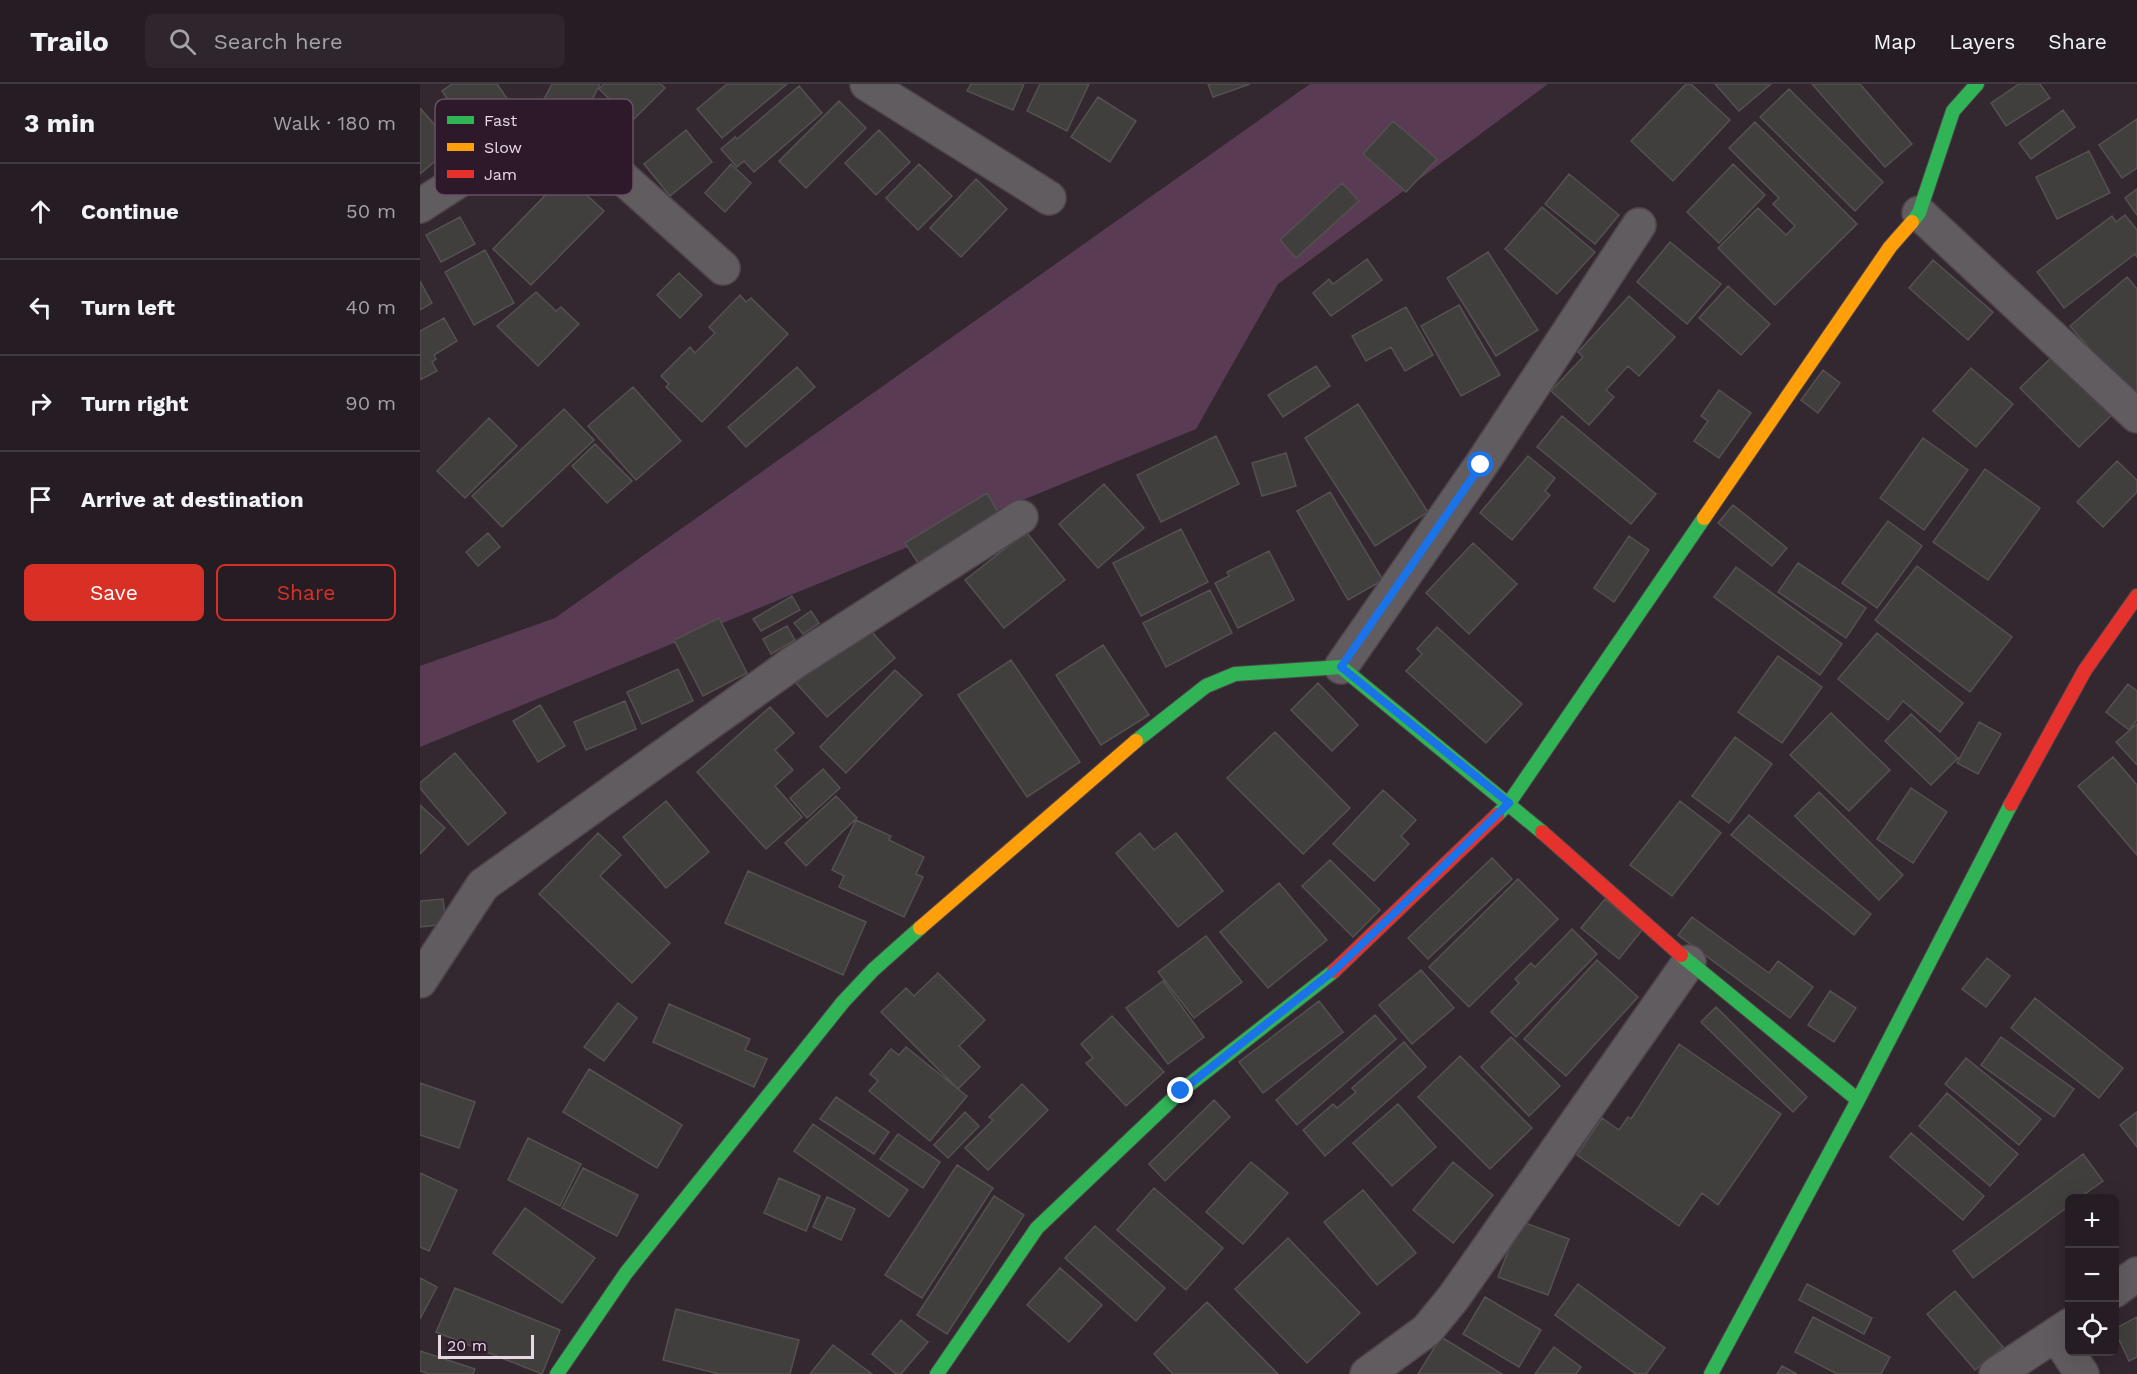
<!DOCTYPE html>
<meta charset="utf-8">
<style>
:root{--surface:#261d24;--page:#2e262c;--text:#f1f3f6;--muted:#a4a2a6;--line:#423b41;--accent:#d93025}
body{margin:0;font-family:"Work Sans",sans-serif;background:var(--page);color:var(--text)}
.controls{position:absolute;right:18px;bottom:18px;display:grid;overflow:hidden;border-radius:9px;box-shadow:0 6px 24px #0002}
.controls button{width:54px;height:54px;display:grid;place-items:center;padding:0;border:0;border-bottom:2px solid var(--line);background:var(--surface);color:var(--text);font:30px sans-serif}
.scale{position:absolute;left:18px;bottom:15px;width:96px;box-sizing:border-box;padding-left:6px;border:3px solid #e7d8e4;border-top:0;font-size:16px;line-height:21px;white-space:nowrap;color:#e7d8e4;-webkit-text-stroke:4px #2d192a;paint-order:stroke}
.stop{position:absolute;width:18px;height:18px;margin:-14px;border:4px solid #1a73e8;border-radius:50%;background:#fff}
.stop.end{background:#1a73e8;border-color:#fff;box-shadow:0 2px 6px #0008}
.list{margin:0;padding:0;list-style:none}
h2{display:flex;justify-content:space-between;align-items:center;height:78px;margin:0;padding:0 24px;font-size:26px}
h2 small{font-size:20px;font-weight:400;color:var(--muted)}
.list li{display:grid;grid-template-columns:39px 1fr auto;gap:18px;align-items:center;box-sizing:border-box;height:96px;padding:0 24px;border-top:2px solid var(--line)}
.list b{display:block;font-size:22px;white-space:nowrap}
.list em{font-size:20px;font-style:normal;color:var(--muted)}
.actions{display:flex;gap:12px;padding:18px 24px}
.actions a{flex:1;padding:14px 0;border:2px solid var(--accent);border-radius:9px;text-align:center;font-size:21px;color:var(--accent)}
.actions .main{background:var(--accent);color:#fff}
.icon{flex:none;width:33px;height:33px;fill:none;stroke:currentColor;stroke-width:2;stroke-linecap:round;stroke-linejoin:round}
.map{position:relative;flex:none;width:1717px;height:1290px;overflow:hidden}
header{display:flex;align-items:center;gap:36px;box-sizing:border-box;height:84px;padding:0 30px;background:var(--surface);border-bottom:2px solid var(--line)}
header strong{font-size:28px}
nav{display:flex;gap:33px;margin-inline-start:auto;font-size:21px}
.search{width:420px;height:54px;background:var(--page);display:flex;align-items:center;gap:15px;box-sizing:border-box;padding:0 21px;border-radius:9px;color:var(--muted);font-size:22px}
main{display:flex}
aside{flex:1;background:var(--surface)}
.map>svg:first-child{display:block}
.green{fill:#593c53}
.building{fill:#413f3e;stroke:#545150;stroke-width:1.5}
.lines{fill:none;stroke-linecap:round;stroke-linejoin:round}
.street-casing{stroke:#4f444c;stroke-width:36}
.fast-casing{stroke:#4f444c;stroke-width:16}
.slow-casing{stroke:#4f444c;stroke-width:16}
.jam-casing{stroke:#4f444c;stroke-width:16}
.street{stroke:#615c60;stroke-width:33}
.fast{stroke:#30b455;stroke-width:14}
.slow{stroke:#ff9f0a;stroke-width:14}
.jam{stroke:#e5322d;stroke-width:14}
.route{stroke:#1a73e8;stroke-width:8}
.key{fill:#2d192a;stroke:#655262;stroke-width:1.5}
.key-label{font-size:16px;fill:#e7d8e4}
</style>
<header>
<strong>Trailo</strong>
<div class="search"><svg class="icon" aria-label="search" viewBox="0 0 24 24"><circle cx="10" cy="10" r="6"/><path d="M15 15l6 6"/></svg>Search here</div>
<nav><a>Map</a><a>Layers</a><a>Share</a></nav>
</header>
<main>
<aside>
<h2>3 min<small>Walk · 180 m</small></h2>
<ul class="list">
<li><svg class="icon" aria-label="ahead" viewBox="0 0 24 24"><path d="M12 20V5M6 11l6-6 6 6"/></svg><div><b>Continue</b></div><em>50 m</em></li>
<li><svg class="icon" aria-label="left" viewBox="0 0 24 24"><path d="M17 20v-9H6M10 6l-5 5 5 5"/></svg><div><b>Turn left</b></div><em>40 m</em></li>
<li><svg class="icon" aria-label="right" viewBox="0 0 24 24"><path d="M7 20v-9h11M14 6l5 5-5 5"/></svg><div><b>Turn right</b></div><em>90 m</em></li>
<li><svg class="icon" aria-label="arrive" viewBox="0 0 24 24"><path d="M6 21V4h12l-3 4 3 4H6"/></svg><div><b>Arrive at destination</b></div></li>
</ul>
<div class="actions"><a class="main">Save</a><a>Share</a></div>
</aside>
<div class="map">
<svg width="1717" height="1290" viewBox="0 0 1717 1290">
<rect width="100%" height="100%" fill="#332730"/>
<path class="green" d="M890,0H1128L858,200L776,345L0,663V582L135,534Z"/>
<path class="building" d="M32,0H77L99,32L58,60L22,7Z
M132,0H180L162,36L123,17Z
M184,0H241L245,4L212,37L179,5Z
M307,0H367L302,54L277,25Z
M551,0H604L593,26L547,7Z
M620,0H669L647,47L607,27Z
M788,0H830L793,13Z
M1266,0H1271L1310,36L1253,97L1211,57Z
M1295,0H1351L1319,27Z
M1392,0H1440L1492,60L1465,83Z
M1599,0H1620L1630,14L1586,42L1571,19Z
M379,2L402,29L334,88L324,77L317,83L301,65L315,53L317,55Z
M1369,5L1463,98L1435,127L1340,33Z
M678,13L716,37L690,78L651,53Z
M419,17L446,44L386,104L359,77Z
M0,24L33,62L0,90Z
M1643,26L1655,43L1611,75L1599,59Z
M1717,35V84L1702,94L1679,61Z
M973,37L1017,75L986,108L943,70Z
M1335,38L1437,140L1355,221L1298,164L1338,124L1366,151L1375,142L1353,120L1359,114L1309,64Z
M266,46L292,78L250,112L224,80Z
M459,46L490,78L456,111L425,79Z
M1669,67L1690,109L1637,135L1616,93Z
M311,80L331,99L305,128L285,109Z
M499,80L532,112L498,146L466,114Z
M1313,80L1345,111L1299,159L1267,128Z
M1149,90L1199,131L1175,160L1125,120Z
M145,91L184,127L111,201L73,165Z
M556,95L587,125L541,173L510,144Z
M922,99L939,117L876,174L860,156Z
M1717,105V131L1705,114Z
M1122,123L1175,168L1137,210L1085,165Z
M1705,131L1717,146V173L1715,170L1644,224L1617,188L1692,132L1696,138Z
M40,133L55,160L21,178L6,151Z
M1250,158L1301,200L1267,240L1217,198Z
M65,166L94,219L54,241L25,188Z
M1068,168L1118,246L1076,272L1027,194Z
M947,175L962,196L911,232L893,209L909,195L913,200Z
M1513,176L1573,228L1548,256L1489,204Z
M259,189L282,211L260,234L237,211Z
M1707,193L1717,205V319L1650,242Z
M0,197L12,219L0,226Z
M1308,202L1350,240L1321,271L1279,234Z
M116,208L136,227L141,223L159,240L118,282L77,242Z
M320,211L326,218L331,214L368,250L282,338L246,303L249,300L241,292L270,263L275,269L295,249L289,243Z
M1209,212L1255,253L1219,292L1208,282L1186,306L1194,313L1169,341L1131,307L1163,273L1158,268Z
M1039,221L1080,291L1041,312L1001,242Z
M986,223L1013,271L985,287L971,263L946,277L932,252Z
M24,234L37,257L14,271L16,275L12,278L17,287L0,296V247Z
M1638,267L1697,326L1659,363L1600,304Z
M896,282L910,302L863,333L848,311Z
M377,283L395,303L326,363L308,343Z
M1551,284L1593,320L1556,363L1513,327Z
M1403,286L1420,299L1398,329L1381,316Z
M213,303L261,357L216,396L168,342Z
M1299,306L1331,329L1299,374L1274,357L1288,337L1281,332Z
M938,320L1008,428L955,462L885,354Z
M144,325L174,356L82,443L52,412Z
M1142,332L1236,410L1211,440L1117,363Z
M69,334L97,362L45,414L17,387Z
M796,352L819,400L741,438L717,391Z
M1503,354L1548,386L1504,446L1460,414Z
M175,360L212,397L187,419L152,382Z
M866,369L876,402L842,412L832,379Z
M1108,372L1135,394L1125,407L1130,411L1092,456L1060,429Z
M1697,377L1717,396V408L1683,443L1657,418Z
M1565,385L1620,424L1568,496L1513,458Z
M684,400L724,444L678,484L639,440Z
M910,408L963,496L928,516L877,427Z
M567,409L579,430L498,479L485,459Z
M1313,421L1367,464L1352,482L1298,439Z
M1468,437L1502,462L1457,524L1422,499Z
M761,445L788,498L721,532L693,479Z
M606,448L645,496L584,544L545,496Z
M68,449L80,463L58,482L46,468Z
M1209,452L1229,466L1194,518L1174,504Z
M1053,459L1097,500L1049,550L1006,509Z
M849,467L874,516L818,544L795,499L809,492L807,488Z
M1378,479L1446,524L1426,554L1358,508Z
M1497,482L1592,553L1550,608L1455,536Z
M1316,483L1422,560L1400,591L1294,513Z
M790,506L812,549L746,583L723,539Z
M372,512L380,526L341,547L333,535Z
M391,527L399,539L383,550L374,539Z
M299,534L327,589L283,612L254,556Z
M444,539L475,574L407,633L376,599Z
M367,542L375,556L351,570L343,555Z
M1017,543L1102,620L1066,659L986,587L1002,570L997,565Z
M1457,549L1543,619L1520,648L1483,617L1468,636L1418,595Z
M683,561L729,631L681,661L636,591Z
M1358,572L1402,603L1362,659L1318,628Z
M591,576L660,678L607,713L538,611Z
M258,585L273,617L222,640L207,608Z
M475,586L502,611L426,689L400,663Z
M898,599L938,641L912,667L871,626Z
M1708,600L1717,607V636L1709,646L1686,628Z
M205,617L216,645L166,666L154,638Z
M120,621L145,662L118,678L93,637Z
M350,623L374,649L355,666L373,686L355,702L382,733L346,765L277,688Z
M1411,629L1470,686L1429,727L1370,671Z
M1491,630L1538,674L1511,701L1465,657Z
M1559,638L1581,650L1558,690L1537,679Z
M1717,640V681L1696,658Z
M855,648L930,724L883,770L807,694Z
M1315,653L1352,680L1309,739L1272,712Z
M35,669L86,729L48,761L0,704V699Z
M1693,673L1717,701V771L1658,702Z
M403,685L420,704L387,734L370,714Z
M1491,704L1527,728L1493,779L1457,755Z
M963,706L996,736L981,752L989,760L954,797L913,760Z
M1399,708L1483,791L1459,816L1375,732Z
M416,712L437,734L386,782L365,759Z
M246,717L289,768L246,804L203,753Z
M1260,717L1301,749L1252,812L1210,781Z
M0,721L25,744L0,770Z
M1329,731L1451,830L1434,851L1311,751Z
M436,736L471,752L469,756L504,773L496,790L503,793L484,833L419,803L424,792L412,786Z
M178,749L201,771L180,792L250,859L212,899L119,810Z
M720,749L734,766L756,749L803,807L758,843L696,769Z
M1072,774L1092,795L1008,875L988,854Z
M910,776L960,826L933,853L882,802Z
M328,787L446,838L423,891L305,839Z
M1098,795L1138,835L1049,923L1009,883Z
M859,799L907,856L848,904L800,848Z
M23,815L26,840L0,843V817Z
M1185,815L1222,846L1199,875L1161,844Z
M1272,833L1349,889L1358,877L1393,903L1370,934L1258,851Z
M1152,845L1177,870L1096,953L1071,928L1099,899L1095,895L1111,879L1115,883Z
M786,852L822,898L774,934L738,888Z
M1567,874L1590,892L1566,923L1542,905Z
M1177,876L1218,913L1146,992L1104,955Z
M1001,886L1034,924L992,960L959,921Z
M518,889L565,936L539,962L560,983L538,1005L461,928L486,904L494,912Z
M743,897L784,953L748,980L706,924Z
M1410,907L1436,924L1414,958L1388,941Z
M1615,914L1703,984L1679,1014L1591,944Z
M899,917L923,948L843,1009L819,978Z
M198,919L217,934L184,977L164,963Z
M249,920L330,955L325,966L347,975L334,1003L233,958Z
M1296,923L1387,1013L1373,1028L1281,938Z
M955,931L976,955L877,1041L856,1016Z
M692,932L744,988L706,1022L666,979L673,974L661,960Z
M1091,953L1140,1002L1109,1032L1061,983Z
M1581,953L1654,1005L1634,1033L1561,981Z
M984,958L1006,983L905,1072L883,1046L913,1020L917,1024L936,1008L932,1004Z
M1259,960L1361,1030L1298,1121L1282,1109L1259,1142L1157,1071L1182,1034L1199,1046L1208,1033L1211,1035Z
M486,963L547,1012L510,1057L449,1007L458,997L450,990L471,965L479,971Z
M1040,972L1112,1044L1070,1085L998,1013Z
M1546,974L1621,1035L1599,1061L1525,1000Z
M169,985L262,1041L237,1084L143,1028Z
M0,999L55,1018L39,1064L0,1051Z
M602,1000L628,1026L568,1086L545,1064L573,1036L569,1033Z
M1527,1009L1598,1070L1570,1102L1499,1042Z
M416,1013L469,1048L454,1070L400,1035Z
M794,1016L810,1033L745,1097L729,1080Z
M978,1020L1016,1063L972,1102L933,1059Z
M545,1028L559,1042L528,1074L514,1061Z
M1717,1028V1063L1700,1041Z
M393,1040L488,1106L469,1133L374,1067Z
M1491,1049L1564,1112L1543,1136L1470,1073Z
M478,1050L520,1078L503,1104L460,1075Z
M108,1054L161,1080L140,1122L88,1096Z
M1663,1070L1683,1097L1659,1114H1650V1121L1553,1194L1533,1167Z
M831,1078L868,1109L823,1160L786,1128Z
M1033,1078L1073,1111L1033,1159L993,1126Z
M537,1081L573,1104L502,1214L465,1191Z
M163,1084L218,1111L197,1152L142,1124Z
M0,1089L37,1106L9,1167L0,1163Z
M359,1094L400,1112L386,1147L344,1129Z
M734,1104L803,1164L766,1206L697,1146Z
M943,1106L996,1169L957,1201L904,1138Z
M574,1112L604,1131L527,1250L497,1231Z
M407,1113L435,1125L421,1156L393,1143Z
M105,1124L175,1174L142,1219L73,1169Z
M1100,1137L1149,1155L1128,1211L1078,1193Z
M675,1142L745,1204L716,1237L645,1174Z
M868,1154L940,1229L887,1279L815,1205Z
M640,1184L682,1221L649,1258L607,1221Z
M0,1194L17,1203L0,1235Z
M1158,1200L1245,1264L1226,1290H1216L1135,1231Z
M1387,1200L1452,1234L1444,1250L1379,1216Z
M35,1204L140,1246L122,1290L16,1248Z
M1535,1207L1583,1263L1555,1286L1507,1230Z
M1065,1213L1121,1246L1099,1283L1043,1250Z
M787,1218L858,1290H753L734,1270Z
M256,1225L379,1256L370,1290H299L243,1276Z
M1393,1233L1470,1273L1461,1290H1417L1375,1268Z
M1717,1233V1273L1709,1277L1694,1245Z
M481,1236L508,1258L481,1290H476L452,1270Z
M1021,1253L1082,1290H998Z
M413,1261L452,1290H390Z
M1134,1263L1161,1283L1156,1290H1115Z
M0,1267L55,1285L53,1290H9L0,1287Z
M1362,1282L1377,1290H1357Z"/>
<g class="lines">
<defs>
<path id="street" d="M447,0L629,114
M0,122L123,42L148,45L303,184
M1499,129L1717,332
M921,583L1061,381L1219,141
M0,897L63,801L373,579L601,433
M1694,1207L1717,1190
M1636,1251L1662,1290
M947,1290L1007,1246L1034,1213L1269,878
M1576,1290L1650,1241"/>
<path id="fast" d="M1492,138L1499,129L1533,27L1557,0
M716,657L786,602L815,590L921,583L1122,748
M1077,731L1089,719L1284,434
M1261,871L1438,1016
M137,1290L206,1189L423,918L453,886L500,844
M517,1290L617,1144L761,1007L914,887
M1291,1290L1438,1016L1591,720"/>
<path id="slow" d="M1284,434L1470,163L1492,138
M500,844L716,657"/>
<path id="jam" d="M1591,720L1665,586L1717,512
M1122,748L1261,871
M914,887L1077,731"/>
</defs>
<use href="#street" class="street-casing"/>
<use href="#fast" class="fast-casing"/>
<use href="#slow" class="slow-casing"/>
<use href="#jam" class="jam-casing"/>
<use href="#street" class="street"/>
<use href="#fast" class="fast"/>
<use href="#slow" class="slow"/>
<use href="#jam" class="jam"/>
</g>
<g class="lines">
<path class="route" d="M761,1007L916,885L1089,719L921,583L1061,381"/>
</g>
<rect x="15" y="15" width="198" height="96" rx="9" class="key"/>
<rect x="27" y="32" width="27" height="8" fill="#30b455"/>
<rect x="27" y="59" width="27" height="8" fill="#ff9f0a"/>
<rect x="27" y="86" width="27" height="8" fill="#e5322d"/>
<g class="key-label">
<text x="64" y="42">Fast</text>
<text x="64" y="69">Slow</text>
<text x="64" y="96">Jam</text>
</g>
</svg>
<div class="controls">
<button>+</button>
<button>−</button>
<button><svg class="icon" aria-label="locate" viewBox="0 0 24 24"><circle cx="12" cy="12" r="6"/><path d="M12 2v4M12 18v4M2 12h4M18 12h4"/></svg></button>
</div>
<div class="scale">20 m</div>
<div class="stop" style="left:1061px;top:381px"></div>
<div class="stop end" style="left:761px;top:1007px"></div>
</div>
</main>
